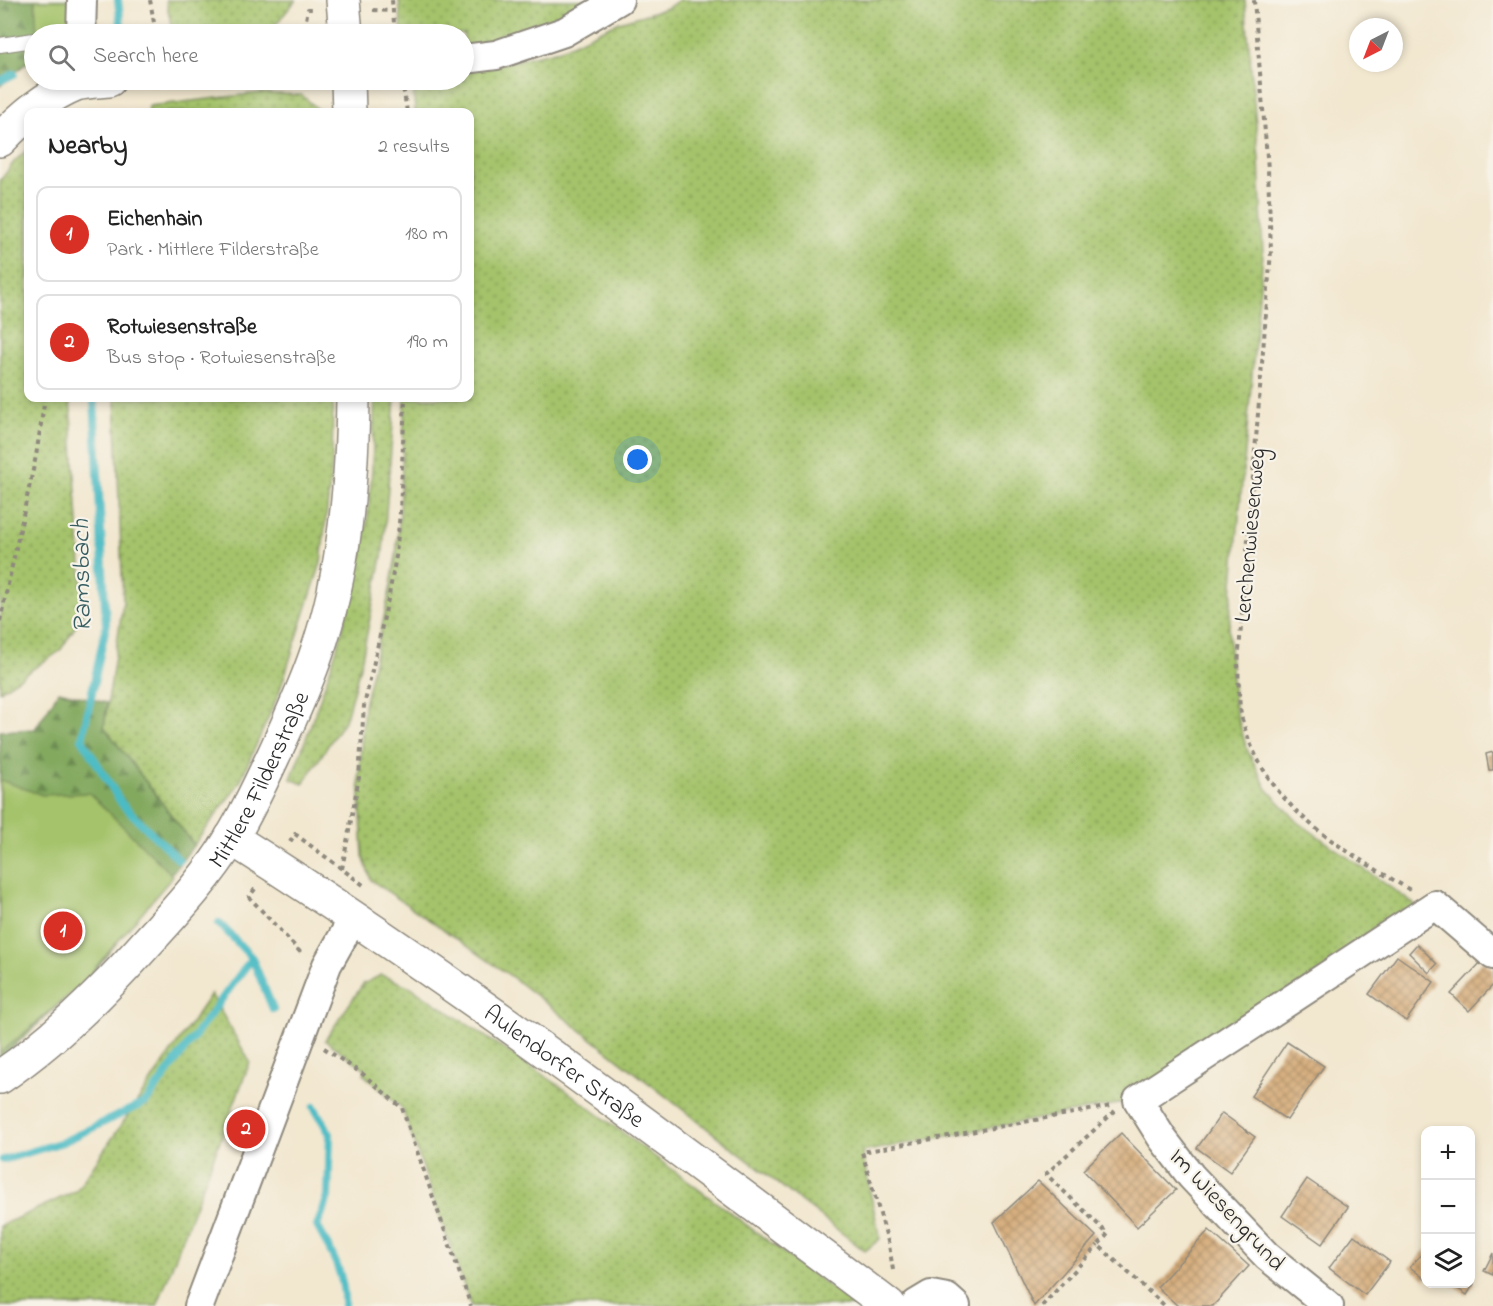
<!DOCTYPE html>
<meta charset="utf-8">
<style>
:root{--surface:#fff;--page:#f6f6f6;--text:#222;--muted:#767676;--line:#e0e0e0;--accent:#d93025}
body{margin:0;font-family:"Indie Flower",sans-serif;background:var(--page);color:var(--text)}
.controls{position:absolute;right:18px;bottom:18px;display:grid;overflow:hidden;border-radius:12px;box-shadow:0 3px 9px #0003}
.controls button{width:54px;height:54px;display:grid;place-items:center;padding:0;border:0;border-bottom:2px solid var(--line);background:var(--surface);color:var(--text);font:30px sans-serif}
.compass{position:absolute;left:1349px;top:18px;width:54px;height:54px;border-radius:50%;background:var(--surface);box-shadow:0 3px 9px #0003;rotate:222deg}
.you{position:absolute;left:638px;top:460px;width:21px;height:21px;margin:-15px;border:4px solid #fff;border-radius:50%;background:#1a73e8;box-shadow:0 0 0 9px #1a73e833}
.badge{display:grid;place-items:center;width:39px;height:39px;border-radius:50%;background:var(--accent);color:#fff;font-size:20px;font-weight:700}
.pin{position:absolute;translate:-50% -50%;border:3px solid #fff;box-shadow:0 2px 6px #0006}
.list{margin:0;padding:0;list-style:none}
h2{display:flex;justify-content:space-between;align-items:center;height:78px;margin:0;padding:0 24px;font-size:26px}
h2 small{font-size:20px;font-weight:400;color:var(--muted)}
.list li{display:grid;grid-template-columns:39px 1fr auto;gap:18px;align-items:center;box-sizing:border-box;height:96px;margin:0 12px 12px;padding:0 12px;border:2px solid var(--line);border-radius:12px}
.list b{display:block;font-size:22px;white-space:nowrap}
.list p{margin:0;font-size:20px;white-space:nowrap;color:var(--muted)}
.list em{font-size:20px;font-style:normal;color:var(--muted)}
.icon{flex:none;width:33px;height:33px;fill:none;stroke:currentColor;stroke-width:2;stroke-linecap:round;stroke-linejoin:round}
.map{position:relative;flex:none;width:1493px;height:1306px;overflow:hidden}
.search{position:absolute;background:var(--surface);box-shadow:0 3px 9px #0003;left:24px;top:24px;width:450px;height:66px;display:flex;align-items:center;gap:15px;box-sizing:border-box;padding:0 21px;border-radius:33px;color:var(--muted);font-size:22px}
.panel{position:absolute;background:var(--surface);box-shadow:0 3px 9px #0003;left:24px;top:108px;width:450px;height:294px;border-radius:12px}
.map>svg:first-child{display:block}
.grass{fill:url(#grass-dots);stroke:#68774b;stroke-width:1.5}
.forest{fill:url(#forest-firs);stroke:#576a45;stroke-width:1.5}
.green{fill:#a4c36b;stroke:#68774b;stroke-width:1.5}
.lines{fill:none;stroke-linecap:round;stroke-linejoin:round}
.stream{stroke:#4cbbc4;stroke-width:8}
.building{fill:url(#building-cross-hatch)}
.lane-casing{stroke:#8e897d;stroke-width:16}
.street-casing{stroke:#8e897d;stroke-width:32}
.secondary-casing{stroke:#8e897d;stroke-width:36}
.path{stroke:#8e897d;stroke-width:4;stroke-dasharray:4.5 4.5;stroke-linecap:butt}
.lane{stroke:#fff;stroke-width:14}
.street{stroke:#fff;stroke-width:28}
.secondary{stroke:#fff;stroke-width:33}
.labels{text-anchor:middle;stroke-width:4.5;stroke-linejoin:round;paint-order:stroke}
.street-label{font-size:24px;fill:#2b2b2b;stroke:#f7f3e8}
.water-label{font-size:26px;font-style:italic;fill:#375d61;stroke:#f7f3e8}
</style>
<div class="map">
<svg width="1493" height="1306" viewBox="0 0 1493 1306">
<defs>
<pattern id="grass-dots" width="8" height="8" patternUnits="userSpaceOnUse" patternTransform="scale(1.5)"><rect width="8" height="8" fill="#a4c36b"/><path d="M2 2h.1M6 6h.1" fill="none" stroke="#869f58" stroke-width="1.8" stroke-linecap="round"/></pattern>
<pattern id="forest-firs" width="22" height="20" patternUnits="userSpaceOnUse" patternTransform="scale(1.5)"><rect width="22" height="20" fill="#83a95f"/><path d="M5 1l3.5 6h-7zM16 11l3.5 6h-7z" fill="#6b8a4f"/></pattern>
<pattern id="building-cross-hatch" width="8" height="8" patternUnits="userSpaceOnUse" patternTransform="scale(1.5)"><rect width="8" height="8" fill="#d5ac7a"/><path d="M0 0l8 8M0 8l8-8" fill="none" stroke="#ad8c64"/></pattern>
</defs>
<rect width="100%" height="100%" fill="#f7f3e8"/>
<filter id="ink" filterUnits="userSpaceOnUse"><feTurbulence type="fractalNoise" baseFrequency=".0167" numOctaves="2"/><feDisplacementMap in="SourceGraphic" scale="12" xChannelSelector="R" yChannelSelector="G"/><feConvolveMatrix kernelMatrix="1 2 1 2 8 2 1 2 1" color-interpolation-filters="sRGB"/></filter>
<filter id="wash" filterUnits="userSpaceOnUse"><feTurbulence type="fractalNoise" baseFrequency=".008" numOctaves="4" result="noise"/><feDisplacementMap in="SourceGraphic" scale="24" xChannelSelector="R" yChannelSelector="G"/><feGaussianBlur stdDeviation="1.35" result="paint"/><feColorMatrix in="noise" values="0 0 0 0 0 0 0 0 0 0 0 0 0 0 0 0 0 1.4 0 .05"/><feComposite in="paint" operator="in"/></filter>
<g filter="url(#wash)">
<rect width="100%" height="100%" fill="#f2e7cf"/>
<path class="grass" d="M166,0H296L268,34H173Z
M399,0H592C551,21 510,41 464,46V34H402Z
M679,0H1245L1259,159L1263,254L1229,627L1231,668L1235,708L1247,749L1267,789L1298,822L1418,907L1138,1100L862,1152L880,1239L865,1251L512,977L371,880L363,856L359,777L364,706L389,595L396,556L400,512L405,398H470V112H415L413,86L439,80H464V73L559,50L619,22L667,8Z
M259,93L302,95L321,112H148L149,106Z
M28,149V398H70L84,613L60,651L0,691V181L14,162Z
M115,398H333L332,464L321,563L279,693L240,782L194,845L104,727L123,603Z
M375,398H395L383,552L362,659L346,718L303,784L291,779C324,690 357,601 369,507C373,471 373,434 375,398Z
M381,975L411,987L563,1088L855,1306H471L402,1108L364,1075L365,1069L325,1040L363,984Z
M211,994L250,1062L157,1306H0V1226L76,1191Z"/>
<path class="forest" d="M0,0H67L64,20L53,34H34V56L0,86Z
M59,691L107,703L104,727L194,845L92,974L0,1059V731L35,729Z"/>
<path class="green" d="M35,0H93L97,26L37,34Z
M0,780L42,795L89,793L173,876L79,987L0,1053Z"/>
<g class="lines">
<path class="stream" d="M118,0L122,34
M109,34L121,29
M0,81L14,74
M94,398L106,626L82,739L122,804L179,860
M219,923L252,958L273,1009
M314,1107L330,1134L328,1197L317,1226C331,1251 346,1277 344,1306
M3,1160L63,1142L146,1102L252,958"/>
</g>
<g id="blocks">
<path class="building" d="M1493,752V770H1489L1486,754Z
M1417,944L1437,964L1429,973L1409,953Z
M1397,956L1434,982L1406,1021L1369,994Z
M1483,960L1493,969V985L1469,1011L1451,994Z
M1287,1042L1324,1066L1287,1120L1251,1096Z
M1222,1113L1255,1137L1230,1172L1197,1148Z
M1121,1133L1176,1190L1137,1227L1083,1170Z
M1307,1179L1348,1207L1322,1244L1282,1216Z
M1038,1181L1096,1236L1034,1306L994,1222Z
M1209,1230L1249,1266L1213,1306H1178L1157,1287Z
M1354,1235L1390,1262L1365,1295L1329,1268Z
M1426,1249V1280L1410,1267Z
M1493,1253V1275L1484,1271Z
M1470,1282L1474,1284L1467,1295L1451,1284H1470Z"/>
</g>
</g>
<g filter="url(#ink)">
<use href="#blocks" fill-opacity="0" stroke="#8e897d" stroke-width="1.5"/>
<g class="lines">
<defs>
<path id="lane" d="M0,45L34,40"/>
<path id="street" d="M81,34L82,0
M464,59L496,55L564,32L619,0
M916,1304L931,1295L947,1298L956,1306
M199,1306L327,965L354,917
M1329,1306L1267,1256L1191,1176L1162,1138L1138,1100L1435,905L1493,955"/>
<g id="secondary">
<path d="M343,0L346,34"/>
<path d="M348,80L349,112"/>
<path d="M0,140C22,117 46,96 76,84C86,81 99,81 109,80"/>
<path id="s1" d="M231,838C396,942 554,1056 711,1173C770,1217 830,1261 889,1306"/>
<path id="s2" d="M0,1077C52,1042 102,993 144,946C175,912 208,877 232,837C249,809 263,778 277,748C291,717 306,685 317,652C345,571 352,482 353,398"/>
</g>
</defs>
<use href="#lane" class="lane-casing"/>
<use href="#street" class="street-casing"/>
<use href="#secondary" class="secondary-casing"/>
<path class="path" d="M150,0L156,34
M392,0L395,34
M1254,0L1268,169L1271,251L1238,664C1239,681 1238,702 1242,719C1267,809 1336,845 1410,890
M373,10L393,11
M298,34L305,25L308,9H314
M402,80L407,112
M0,621L36,456L45,398
M290,842L295,834L366,887
M342,869L359,777L364,706L389,595L396,556L400,512L405,398
M255,889L249,897L302,954
M324,1048L364,1075L402,1108L471,1306
M1115,1111L1046,1174L1108,1234L1098,1245L1165,1306
M893,1270L889,1245L862,1152L1111,1106
M1042,1306L1098,1245"/>
<use href="#lane" class="lane"/>
<use href="#street" class="street"/>
<use href="#secondary" class="secondary"/>
</g>
</g>
<g class="labels">
<g class="street-label">
<text transform="translate(1249 535) rotate(-85)" y="8">Lerchenwiesenweg</text>
<text dy="8" stroke="none"><textPath href="#s2" startOffset="399">Mittlere Filderstraße</textPath></text>
<text dy="8" stroke="none"><textPath href="#s1" startOffset="404">Aulendorfer Straße</textPath></text>
<text transform="translate(1228 1209) rotate(47)" y="8">Im Wiesengrund</text>
</g>
<g class="water-label">
<text transform="translate(80 576) rotate(-91)" y="9">Ramsbach</text>
</g>
</g>
</svg>
<div class="controls">
<button>+</button>
<button>−</button>
<button><svg class="icon" aria-label="layers" viewBox="0 0 24 24"><path d="M12 4l9 5-9 5-9-5zM3 14l9 5 9-5"/></svg></button>
</div>
<svg class="compass" viewBox="-18 -18 36 36"><path d="M0-13l5 13h-10z" fill="#e53935"/><path d="M0 13l5-13h-10z" fill="#767676"/></svg>
<div class="you"></div>
<div class="pin badge" style="left:63px;top:931px">1</div>
<div class="pin badge" style="left:246px;top:1129px">2</div>
<div class="search"><svg class="icon" aria-label="search" viewBox="0 0 24 24"><circle cx="10" cy="10" r="6"/><path d="M15 15l6 6"/></svg>Search here</div>
<section class="panel">
<h2>Nearby<small>2 results</small></h2>
<ul class="list">
<li><span class="badge">1</span><div><b>Eichenhain</b><p>Park · Mittlere Filderstraße</p></div><em>180 m</em></li>
<li><span class="badge">2</span><div><b>Rotwiesenstraße</b><p>Bus stop · Rotwiesenstraße</p></div><em>190 m</em></li>
</ul>
</section>
</div>
